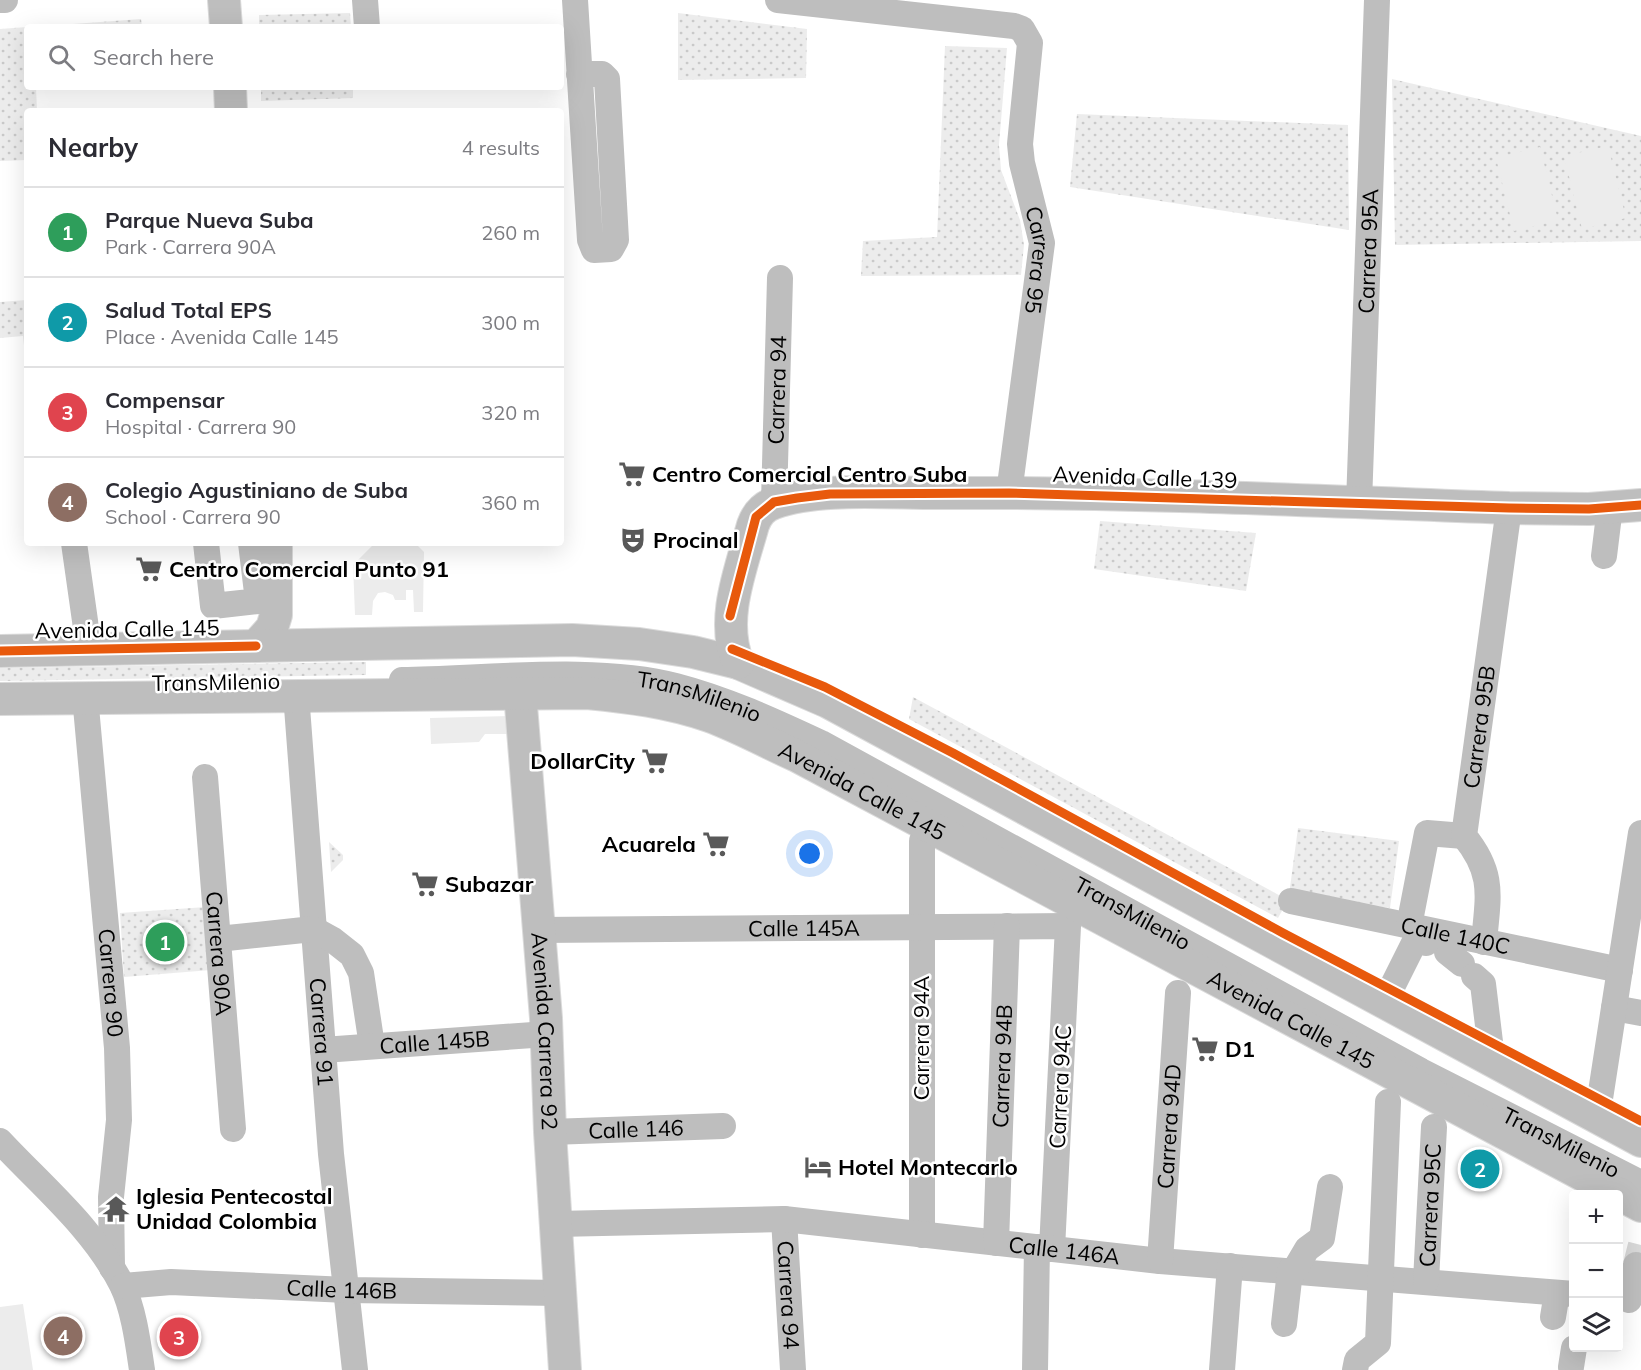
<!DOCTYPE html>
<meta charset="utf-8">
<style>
:root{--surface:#fff;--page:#f2f2f3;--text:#2b2b33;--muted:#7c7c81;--line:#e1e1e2;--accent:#ea580c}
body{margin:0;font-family:Mulish,sans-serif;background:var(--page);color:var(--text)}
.controls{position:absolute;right:18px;bottom:18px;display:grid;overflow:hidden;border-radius:6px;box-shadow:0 6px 24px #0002}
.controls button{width:54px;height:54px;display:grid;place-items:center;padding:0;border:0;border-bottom:2px solid var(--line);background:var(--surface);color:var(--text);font:30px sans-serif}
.you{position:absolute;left:810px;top:854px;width:21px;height:21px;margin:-15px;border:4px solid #fff;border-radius:50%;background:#1a73e8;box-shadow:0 0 0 9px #1a73e833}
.badge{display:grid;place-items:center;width:39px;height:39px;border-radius:50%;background:var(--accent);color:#fff;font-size:20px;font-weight:700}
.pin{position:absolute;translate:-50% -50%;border:3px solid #fff;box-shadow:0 2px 6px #0006}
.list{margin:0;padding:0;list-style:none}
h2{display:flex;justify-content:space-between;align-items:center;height:78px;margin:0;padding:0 24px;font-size:26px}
h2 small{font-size:20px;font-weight:400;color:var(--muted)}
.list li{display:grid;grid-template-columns:39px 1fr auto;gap:18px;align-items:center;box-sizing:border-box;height:90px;padding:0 24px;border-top:2px solid var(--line)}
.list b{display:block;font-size:22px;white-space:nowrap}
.list p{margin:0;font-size:20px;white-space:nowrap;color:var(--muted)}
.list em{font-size:20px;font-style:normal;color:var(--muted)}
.icon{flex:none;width:33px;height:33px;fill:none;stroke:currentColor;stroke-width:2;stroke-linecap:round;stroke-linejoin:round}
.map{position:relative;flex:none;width:1641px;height:1370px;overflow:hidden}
.search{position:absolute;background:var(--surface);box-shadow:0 6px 24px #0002;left:24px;top:24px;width:540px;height:66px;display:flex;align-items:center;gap:15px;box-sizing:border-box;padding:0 21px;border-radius:6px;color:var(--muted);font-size:22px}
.panel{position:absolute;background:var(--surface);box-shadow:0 6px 24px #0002;left:24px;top:108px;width:540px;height:438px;border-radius:6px}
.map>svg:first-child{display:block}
.grass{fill:url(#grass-dots)}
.garden{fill:#ececec}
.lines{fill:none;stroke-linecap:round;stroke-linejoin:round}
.minor-tunnel{stroke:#d9d9d9;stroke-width:26;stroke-dasharray:26 13;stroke-linecap:butt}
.major-casing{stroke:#dbdbdb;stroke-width:34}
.minor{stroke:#bebebe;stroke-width:26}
.major{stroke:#bebebe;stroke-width:32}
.cycleway-casing{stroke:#fff;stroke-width:13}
.cycleway{stroke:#e8590c;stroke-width:9}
.labels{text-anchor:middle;stroke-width:5;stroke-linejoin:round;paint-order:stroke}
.street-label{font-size:22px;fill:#000;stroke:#fff}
.poi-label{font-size:22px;font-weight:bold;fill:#000;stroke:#fff;text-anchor:start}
</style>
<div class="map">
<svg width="1641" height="1370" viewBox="0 0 1641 1370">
<defs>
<pattern id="grass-dots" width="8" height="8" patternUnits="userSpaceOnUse" patternTransform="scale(1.5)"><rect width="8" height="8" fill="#ececec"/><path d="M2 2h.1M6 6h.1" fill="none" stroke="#c9c9c9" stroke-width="1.8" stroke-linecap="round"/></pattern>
</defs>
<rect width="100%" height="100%" fill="#fff"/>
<path class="grass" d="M350,13L351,27H259V15Z
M678,13L807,29L806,78L678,80Z
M141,19L142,27H32Z
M27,27V87H36L37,111H27V160L0,161V29Z
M945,46L1007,48L999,145L1001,170L1020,220L1024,245L1021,275L861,276L863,241L937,237Z
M1392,79L1641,136V241L1395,245Z
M261,87H353V98L261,101Z
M1077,114L1348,125L1349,230L1070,187Z
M27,300V374L23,336L0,338V302Z
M1100,521L1256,533L1246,591L1094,569Z
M366,662V675L0,681V668Z
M913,697L1288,900L1278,918L909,719Z
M1298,828L1399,841L1390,908L1289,895Z
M329,842L343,855V860L331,872Z
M206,907L211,970L124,977L120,913Z"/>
<path class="garden" d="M1608,146L1626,218L1582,229L1564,156Z
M1540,147L1558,220L1514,231L1496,158Z
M375,543H415L424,552L423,612H414L413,590H406V600H395L393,595L385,592L378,593L373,601L372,615H355L353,565Z
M510,716L511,734H485L479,742L431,744L430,718Z
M23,1304L33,1370H0V1307Z"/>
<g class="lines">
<path class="minor-tunnel" d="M1636,1265L1641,1245"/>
<defs>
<g id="major">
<path d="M224,0L226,27"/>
<path d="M230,87L231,111"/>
<path d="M256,646L272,628L276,615V543"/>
<path d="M0,651L572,640L639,644L693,652L738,663L828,702L876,728L1641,1141"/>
<path d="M738,663C720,619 741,569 753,525C757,514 763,507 774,503C818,486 897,494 946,493C1133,492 1321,501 1509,508L1589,509L1641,505"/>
<path id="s19" d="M520,693L546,1018L550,1132L565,1370"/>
<path id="s20" d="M0,699L587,693C628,697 669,702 709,716C739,727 768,743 797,756L1641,1206"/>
</g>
</defs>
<use href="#major" class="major-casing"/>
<g class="minor">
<path d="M0,0H5"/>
<path d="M365,0L367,27"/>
<path d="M575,0L590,240L594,250L611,249L616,240L607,79L602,74H579"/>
<path id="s1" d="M778,0L1014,26L1022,29L1030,43L1020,144L1022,163L1042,243L1009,493"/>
<path id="s2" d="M774,502L780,278"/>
<path id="s3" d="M1359,503L1377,0"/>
<path d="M74,543L89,649"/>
<path d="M206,543L213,606L258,601L251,543"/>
<path d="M1604,556L1610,507"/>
<path id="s4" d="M402,680C486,679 596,665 676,686C726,699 774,721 821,743L1421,1071L1641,1183"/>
<path id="s5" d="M296,694L331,1154L355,1370"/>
<path id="s6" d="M85,696L117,1048L119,1120L111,1197L112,1268"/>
<path id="s7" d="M205,777L233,1129"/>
<path d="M922,841V1235"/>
<path id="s8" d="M1291,901L1620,970"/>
<path d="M1409,926L1427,833L1464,836"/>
<path id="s9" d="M538,930L1068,926L1052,1249"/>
<path d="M218,939L313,929L333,940L352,955L361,973L372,1046"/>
<path id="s10" d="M1484,942C1488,896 1495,874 1464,836L1509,508"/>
<path d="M1447,952L1462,964"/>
<path d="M1474,976L1483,984L1490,1042V1060"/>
<path d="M1384,1003L1416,939L1426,943"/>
<path d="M1614,1008L1641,1013"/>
<path id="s11" d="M323,1050L547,1034"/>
<path d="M1597,1118L1641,833"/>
<path id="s12" d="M550,1132L723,1126"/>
<path d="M0,1141C42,1186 94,1229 122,1285C134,1310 138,1343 142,1370"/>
<path id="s13" d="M784,1219L793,1370"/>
<path id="s14" d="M556,1224L784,1219L1160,1261L1574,1294"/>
<path id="s15" d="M996,1243L1007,926"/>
<path id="s16" d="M1160,1261L1178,993"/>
<path id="s17" d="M1426,1281L1434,1127"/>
<path id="s18" d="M123,1286L171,1282L347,1290L560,1293"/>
<path d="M1629,1300L1636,1265"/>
<path d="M1553,1317L1557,1293"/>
<path d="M1284,1324L1290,1271H1294L1307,1249L1322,1238L1330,1187"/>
<path d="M1571,1367L1574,1348"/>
<path d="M1035,1370L1037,1247"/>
<path d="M1222,1370L1230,1266"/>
<path d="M1355,1370L1357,1360L1378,1343L1388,1102"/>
</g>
<use href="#major" class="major"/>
<defs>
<path id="cycleway" d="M730,616L756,517L774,502L797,498L830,494L1009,493L1509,508L1589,509L1641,505
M732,649L825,687L953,753L1283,933L1641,1121
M0,651L256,646"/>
</defs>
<use href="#cycleway" class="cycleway-casing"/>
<use href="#cycleway" class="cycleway"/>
</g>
<defs>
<symbol id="supermarket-bare" viewBox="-9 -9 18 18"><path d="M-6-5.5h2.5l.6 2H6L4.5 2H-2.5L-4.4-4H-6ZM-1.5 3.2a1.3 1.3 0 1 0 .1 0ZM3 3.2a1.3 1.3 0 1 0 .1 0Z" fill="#595959" stroke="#fff" stroke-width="2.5" paint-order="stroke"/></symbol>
<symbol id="theatre-bare" viewBox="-9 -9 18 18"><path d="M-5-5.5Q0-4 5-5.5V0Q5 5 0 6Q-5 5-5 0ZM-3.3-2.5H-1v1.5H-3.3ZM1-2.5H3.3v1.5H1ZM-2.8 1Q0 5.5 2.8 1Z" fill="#595959" stroke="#fff" stroke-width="2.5" paint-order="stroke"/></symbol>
<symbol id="hotel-bare" viewBox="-9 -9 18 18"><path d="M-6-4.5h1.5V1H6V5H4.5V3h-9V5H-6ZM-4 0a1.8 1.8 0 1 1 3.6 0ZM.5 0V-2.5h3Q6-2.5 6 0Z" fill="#595959" stroke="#fff" stroke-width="2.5" paint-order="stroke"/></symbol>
<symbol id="temple-bare" viewBox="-9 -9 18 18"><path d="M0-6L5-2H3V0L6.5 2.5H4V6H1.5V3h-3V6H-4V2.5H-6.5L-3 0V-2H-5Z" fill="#595959" stroke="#fff" stroke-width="2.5" paint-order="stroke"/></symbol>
</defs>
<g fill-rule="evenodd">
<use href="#supermarket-bare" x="613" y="455" width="38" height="38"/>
<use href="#theatre-bare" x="614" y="521" width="38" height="38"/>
<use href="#supermarket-bare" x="130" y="550" width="38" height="38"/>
<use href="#supermarket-bare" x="636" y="742" width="38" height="38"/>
<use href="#supermarket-bare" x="697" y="825" width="38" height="38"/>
<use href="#supermarket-bare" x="406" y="865" width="38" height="38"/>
<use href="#supermarket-bare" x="1186" y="1030" width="38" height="38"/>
<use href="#hotel-bare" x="799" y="1148" width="38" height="38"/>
<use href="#temple-bare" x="97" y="1190" width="38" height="38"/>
</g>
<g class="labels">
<g class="street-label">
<text dy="8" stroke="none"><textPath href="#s3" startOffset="252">Carrera 95A</textPath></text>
<text dy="8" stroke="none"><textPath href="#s1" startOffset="482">Carrera 95</textPath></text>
<text dy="8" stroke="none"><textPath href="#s2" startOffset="112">Carrera 94</textPath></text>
<text transform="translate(1145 477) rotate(2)" y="8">Avenida Calle 139</text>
<text transform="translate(127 629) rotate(-1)" y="8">Avenida Calle 145</text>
<text transform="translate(216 682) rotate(-1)" y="8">TransMilenio</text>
<text dy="8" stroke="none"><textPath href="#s4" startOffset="300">TransMilenio</textPath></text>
<text dy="8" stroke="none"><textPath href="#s10" startOffset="222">Carrera 95B</textPath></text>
<text dy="8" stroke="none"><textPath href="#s20" startOffset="882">Avenida Calle 145</textPath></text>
<text dy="8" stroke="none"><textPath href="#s4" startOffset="786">TransMilenio</textPath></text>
<text dy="8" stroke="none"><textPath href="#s9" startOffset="266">Calle 145A</textPath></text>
<text dy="8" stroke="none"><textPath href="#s8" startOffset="168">Calle 140C</textPath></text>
<text dy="8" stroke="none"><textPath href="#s7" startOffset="177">Carrera 90A</textPath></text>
<text dy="8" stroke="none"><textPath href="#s6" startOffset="288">Carrera 90</textPath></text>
<text dy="8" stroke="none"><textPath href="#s20" startOffset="1368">Avenida Calle 145</textPath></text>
<text dy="8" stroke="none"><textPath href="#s19" startOffset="339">Avenida Carrera 92</textPath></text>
<text dy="8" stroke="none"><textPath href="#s5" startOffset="339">Carrera 91</textPath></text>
<text transform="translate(921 1038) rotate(-90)" y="8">Carrera 94A</text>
<text dy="8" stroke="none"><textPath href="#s11" startOffset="112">Calle 145B</textPath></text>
<text dy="8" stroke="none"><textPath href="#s15" startOffset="177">Carrera 94B</textPath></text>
<text transform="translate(1060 1087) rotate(-87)" y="8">Carrera 94C</text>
<text dy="8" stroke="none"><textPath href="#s16" startOffset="135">Carrera 94D</textPath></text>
<text dy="8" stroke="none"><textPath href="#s12" startOffset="86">Calle 146</textPath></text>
<text dy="8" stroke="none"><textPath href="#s4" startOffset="1272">TransMilenio</textPath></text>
<text dy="8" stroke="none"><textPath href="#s17" startOffset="76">Carrera 95C</textPath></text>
<text dy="8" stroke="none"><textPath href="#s14" startOffset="510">Calle 146A</textPath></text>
<text dy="8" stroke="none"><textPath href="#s18" startOffset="219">Calle 146B</textPath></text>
<text dy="8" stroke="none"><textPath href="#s13" startOffset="76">Carrera 94</textPath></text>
</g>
<g class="poi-label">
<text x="652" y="482">Centro Comercial Centro Suba</text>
<text x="653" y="548">Procinal</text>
<text x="169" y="577">Centro Comercial Punto 91</text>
<text x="635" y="769" text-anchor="end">DollarCity</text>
<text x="696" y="852" text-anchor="end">Acuarela</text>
<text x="445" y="892">Subazar</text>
<text x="1225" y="1057">D1</text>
<text x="838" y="1175">Hotel Montecarlo</text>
<text x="136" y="1204">Iglesia Pentecostal<tspan x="136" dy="25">Unidad Colombia</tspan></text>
</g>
</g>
</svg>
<div class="controls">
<button>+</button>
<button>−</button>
<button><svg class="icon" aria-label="layers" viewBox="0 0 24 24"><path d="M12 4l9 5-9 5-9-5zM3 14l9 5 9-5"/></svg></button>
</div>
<div class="you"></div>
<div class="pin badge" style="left:165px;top:942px;background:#2e9e5b">1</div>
<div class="pin badge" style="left:1480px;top:1169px;background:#0f9aa8">2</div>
<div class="pin badge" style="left:179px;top:1337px;background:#e0444e">3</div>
<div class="pin badge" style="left:63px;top:1336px;background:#8d6e63">4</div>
<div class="search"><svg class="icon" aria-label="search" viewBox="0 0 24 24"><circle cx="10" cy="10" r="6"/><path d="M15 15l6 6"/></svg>Search here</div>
<section class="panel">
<h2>Nearby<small>4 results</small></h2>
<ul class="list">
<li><span class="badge" style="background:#2e9e5b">1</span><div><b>Parque Nueva Suba</b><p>Park · Carrera 90A</p></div><em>260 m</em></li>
<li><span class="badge" style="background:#0f9aa8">2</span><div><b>Salud Total EPS</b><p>Place · Avenida Calle 145</p></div><em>300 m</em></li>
<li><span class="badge" style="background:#e0444e">3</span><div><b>Compensar</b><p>Hospital · Carrera 90</p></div><em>320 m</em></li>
<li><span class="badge" style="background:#8d6e63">4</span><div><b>Colegio Agustiniano de Suba</b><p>School · Carrera 90</p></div><em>360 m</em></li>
</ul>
</section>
</div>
